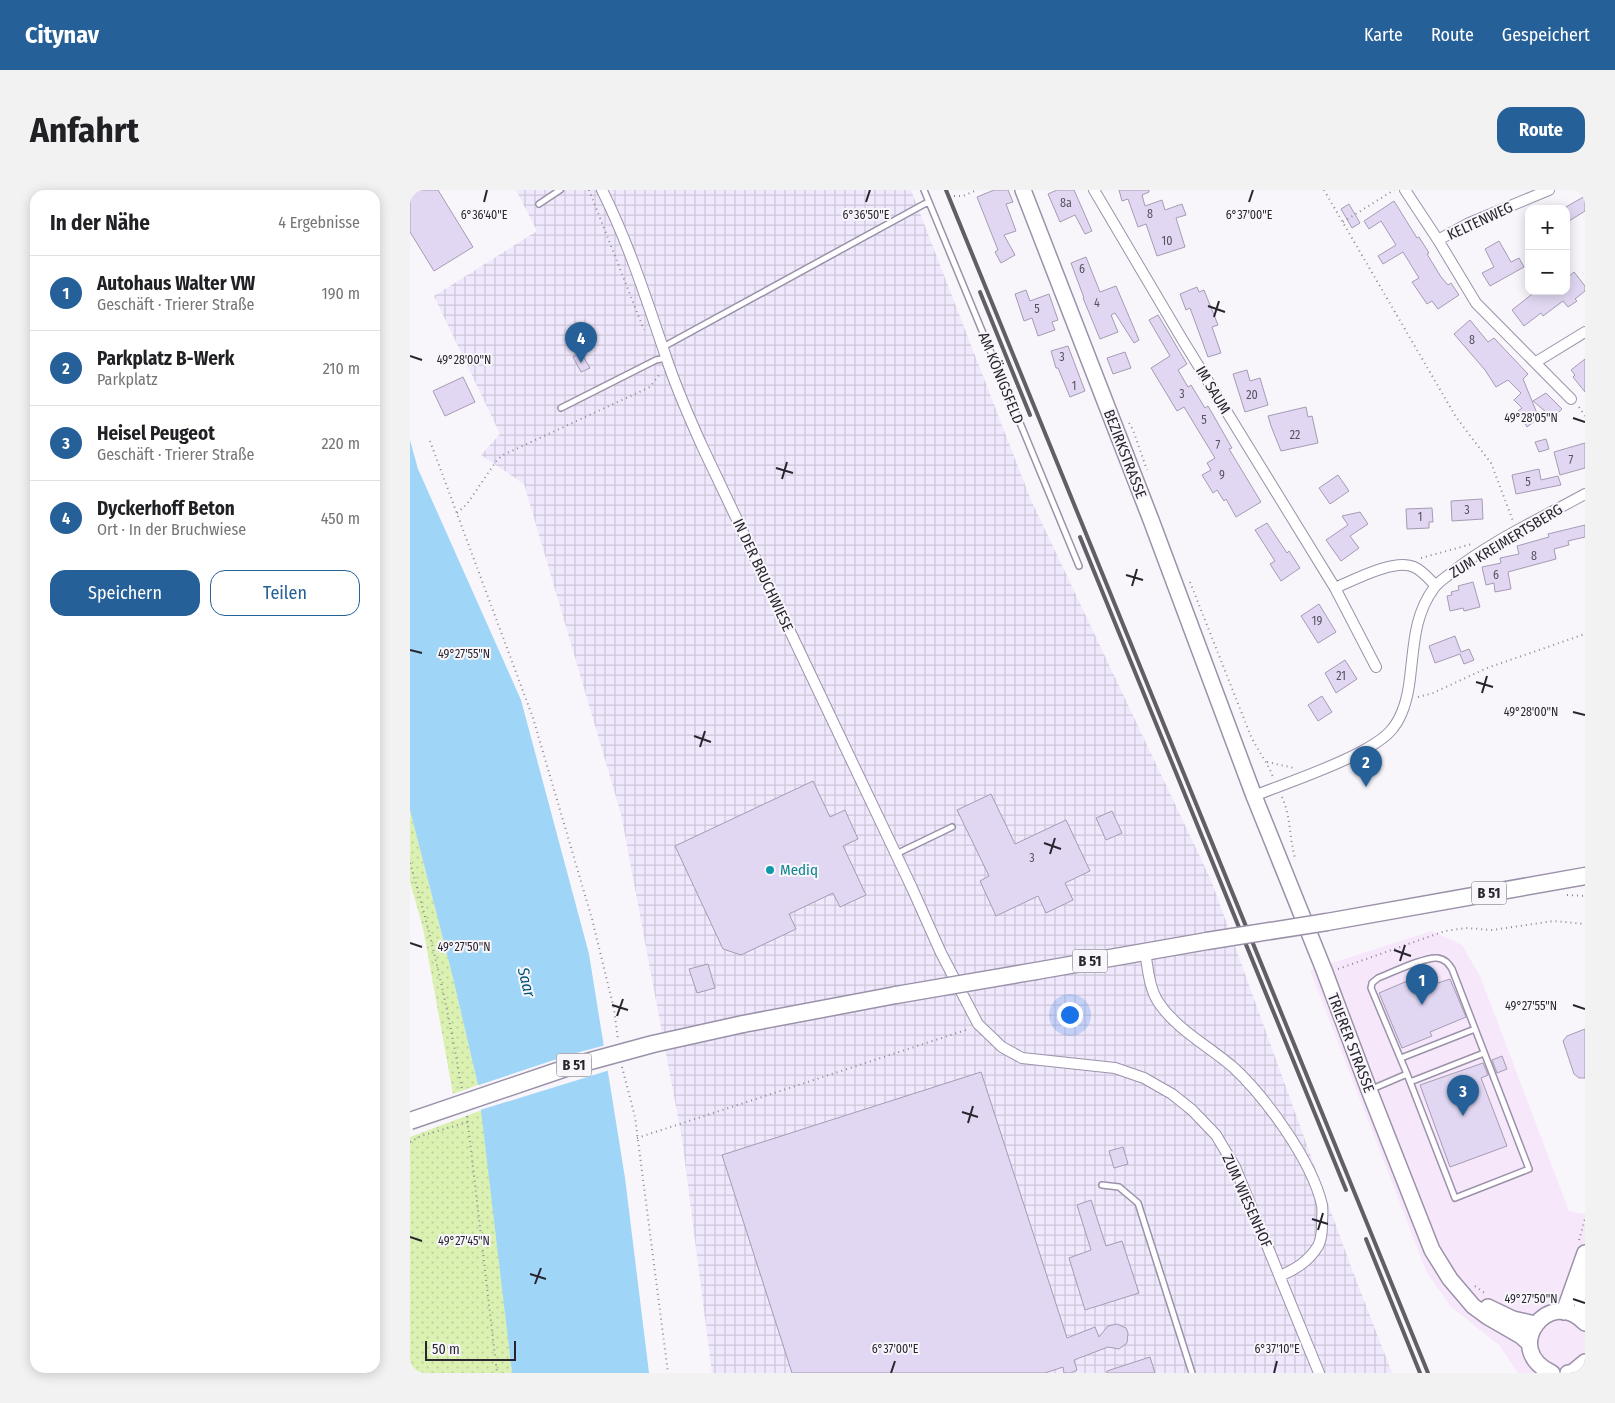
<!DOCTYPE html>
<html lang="de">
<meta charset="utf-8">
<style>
:root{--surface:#fff;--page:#f2f2f2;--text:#202124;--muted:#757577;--line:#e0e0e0;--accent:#266098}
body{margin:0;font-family:"Fira Sans Condensed",sans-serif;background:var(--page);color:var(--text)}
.controls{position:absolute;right:15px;top:15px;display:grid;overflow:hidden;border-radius:10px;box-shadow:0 2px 12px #0003}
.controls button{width:45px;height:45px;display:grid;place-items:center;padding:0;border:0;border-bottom:1px solid var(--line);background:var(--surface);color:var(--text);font:25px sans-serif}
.scale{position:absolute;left:15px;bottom:12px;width:91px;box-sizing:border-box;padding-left:5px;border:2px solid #29252f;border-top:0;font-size:14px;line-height:18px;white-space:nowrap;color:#29252f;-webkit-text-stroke:4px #f8f6fb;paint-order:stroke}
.you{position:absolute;left:659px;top:824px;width:18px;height:18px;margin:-12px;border:4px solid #fff;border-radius:50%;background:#1a73e8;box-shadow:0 0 0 8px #1a73e833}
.badge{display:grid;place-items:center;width:32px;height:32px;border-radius:50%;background:var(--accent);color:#fff;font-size:16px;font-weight:700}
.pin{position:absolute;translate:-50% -41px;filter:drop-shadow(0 1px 2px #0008)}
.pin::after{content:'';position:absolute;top:26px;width:18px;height:15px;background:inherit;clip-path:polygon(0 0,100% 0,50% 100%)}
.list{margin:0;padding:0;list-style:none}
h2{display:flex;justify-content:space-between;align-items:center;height:65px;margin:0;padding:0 20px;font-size:21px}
h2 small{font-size:16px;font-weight:400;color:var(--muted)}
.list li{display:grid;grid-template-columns:32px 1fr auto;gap:15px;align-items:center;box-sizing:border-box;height:75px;padding:0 20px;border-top:1px solid var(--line)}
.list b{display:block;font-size:19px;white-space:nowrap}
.list p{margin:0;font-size:16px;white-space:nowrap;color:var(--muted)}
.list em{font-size:16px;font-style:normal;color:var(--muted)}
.actions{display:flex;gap:10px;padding:15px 20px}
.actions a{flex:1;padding:11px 0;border:1px solid var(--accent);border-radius:15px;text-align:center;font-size:18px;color:var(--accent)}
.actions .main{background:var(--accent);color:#fff}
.map{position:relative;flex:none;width:1175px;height:1183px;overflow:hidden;border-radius:15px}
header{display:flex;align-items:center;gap:30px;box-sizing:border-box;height:70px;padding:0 25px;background:var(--accent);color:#fff}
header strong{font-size:24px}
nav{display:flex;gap:28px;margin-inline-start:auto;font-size:18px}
.intro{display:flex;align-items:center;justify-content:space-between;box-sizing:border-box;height:120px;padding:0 30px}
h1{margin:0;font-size:35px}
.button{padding:12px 22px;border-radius:15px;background:var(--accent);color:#fff;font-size:18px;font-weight:700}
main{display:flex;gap:30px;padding:0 30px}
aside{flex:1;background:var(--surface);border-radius:15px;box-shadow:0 2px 12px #0003}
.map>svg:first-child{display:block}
.commercial{fill:#f6e7fb}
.industrial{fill:url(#industrial-grid)}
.green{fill:url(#green-dots)}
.water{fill:#9fd5f6}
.pier{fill:#f8f6fb}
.building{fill:#e1d7f2;stroke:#a59bb4}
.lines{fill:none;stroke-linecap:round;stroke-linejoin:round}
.lane-casing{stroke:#9b92aa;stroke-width:8}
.street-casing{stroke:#9b92aa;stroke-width:12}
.secondary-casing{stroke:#9b92aa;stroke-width:18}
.primary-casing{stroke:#9b92aa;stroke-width:19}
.path{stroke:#8d8a91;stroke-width:2;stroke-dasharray:1 4;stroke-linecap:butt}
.lane{stroke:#fff;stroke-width:5}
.street{stroke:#fff;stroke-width:10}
.secondary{stroke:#fff;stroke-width:15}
.primary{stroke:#fff;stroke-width:16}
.rail{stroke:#615e66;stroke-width:4}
.primary-bridge-casing{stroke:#9b92aa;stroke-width:19;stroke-linecap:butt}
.primary-bridge{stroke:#fff;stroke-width:16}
.ticks{fill:none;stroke:#29252f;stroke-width:2}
.culture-dot{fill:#0f9aa8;stroke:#f8f6fb;stroke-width:2}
.labels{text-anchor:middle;stroke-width:4;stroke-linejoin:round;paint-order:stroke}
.number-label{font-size:12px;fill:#575260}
.shield{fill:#f8f6fb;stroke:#67646c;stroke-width:1}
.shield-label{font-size:14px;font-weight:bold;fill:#29252f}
.street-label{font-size:15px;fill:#29252f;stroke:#f8f6fb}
.culture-label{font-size:15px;fill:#0d838f;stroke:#f8f6fb;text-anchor:start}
.water-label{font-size:16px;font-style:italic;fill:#015578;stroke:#f8f6fb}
.ticks-label{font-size:12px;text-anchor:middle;fill:#29252f;stroke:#f8f6fb;stroke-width:4;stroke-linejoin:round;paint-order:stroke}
</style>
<header>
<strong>Citynav</strong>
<nav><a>Karte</a><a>Route</a><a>Gespeichert</a></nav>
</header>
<div class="intro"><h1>Anfahrt</h1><a class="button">Route</a></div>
<main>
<aside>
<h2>In der Nähe<small>4 Ergebnisse</small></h2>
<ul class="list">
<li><span class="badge">1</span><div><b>Autohaus Walter VW</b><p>Geschäft · Trierer Straße</p></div><em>190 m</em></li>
<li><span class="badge">2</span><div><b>Parkplatz B-Werk</b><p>Parkplatz</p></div><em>210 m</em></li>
<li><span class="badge">3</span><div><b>Heisel Peugeot</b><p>Geschäft · Trierer Straße</p></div><em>220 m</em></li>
<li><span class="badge">4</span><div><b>Dyckerhoff Beton</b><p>Ort · In der Bruchwiese</p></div><em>450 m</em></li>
</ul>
<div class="actions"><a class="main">Speichern</a><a>Teilen</a></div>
</aside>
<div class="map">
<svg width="1175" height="1183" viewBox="0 0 1175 1183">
<defs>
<pattern id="industrial-grid" width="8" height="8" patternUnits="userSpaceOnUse" patternTransform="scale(1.25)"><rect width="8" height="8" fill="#f0e8fc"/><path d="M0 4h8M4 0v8" fill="none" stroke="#cec7d8"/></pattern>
<pattern id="green-dots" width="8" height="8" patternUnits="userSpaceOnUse" patternTransform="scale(1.25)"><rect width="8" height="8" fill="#dbf1b2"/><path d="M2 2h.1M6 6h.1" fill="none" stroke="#bcce99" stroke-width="1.8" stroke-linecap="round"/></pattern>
</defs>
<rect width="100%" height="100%" fill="#f8f6fb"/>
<path class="commercial" d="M1022,741L1052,755L1070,786L1159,1021L1175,1024V1183H1108L1089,1155L1041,1117L1017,1083L900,780Z"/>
<path class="industrial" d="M106,0H501L621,310L801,690L940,1074L982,1183H302L272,949L211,624L114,294L71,265L90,244L24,106L127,41Z"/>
<path class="green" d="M0,620L43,788L68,895L43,904L13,738L0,692Z
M72,920L102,1183H0V947Z"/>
<path class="water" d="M0,250L8,279L111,510L179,764L215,988L239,1183H102L68,895L43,788L0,620Z"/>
<path class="pier" d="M196,855L200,880L70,920L66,896L159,865Z"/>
<path class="building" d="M0,0H28L63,57L24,81L0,42Z
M584,0H598L603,12L596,14L606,41L594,45L605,65L591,73L585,62L588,60L567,7Z
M647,0H664L682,41L675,44L665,25L650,32L638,4Z
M709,0H739V2L732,5L735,16L752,10L755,20L772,14L776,25L766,28L775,57L747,66L736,34L728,37L718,9L712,11Z
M1175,6V21L1156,33V17Z
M984,11L1007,48L1009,47L1019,63L1017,64L1031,87L1038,95L1041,93L1049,105L1028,119L1022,111L1017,114L1002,92L1009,88L993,62L973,74L968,66L986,55L971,31L959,39L954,31Z
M939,14L950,33L942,38L931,19Z
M1089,51L1101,72L1109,68L1114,77L1080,96L1072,83L1084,77L1075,59Z
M676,67L690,102L706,96L729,150L724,153L705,123L701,125L708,142L690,149L673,108H674L661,73Z
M1164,82L1175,96V101L1165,109L1167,111L1158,117L1153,111L1133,126L1131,123L1114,136L1102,120L1126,101H1156V89Z
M787,97L789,102L794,100L808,135L802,137L811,163L798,167L780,118L776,120L770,104Z
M616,100L620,111L639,104L648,130L642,132L645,140L628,146L622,128L614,131L605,104Z
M748,125L777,174L768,180L778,197L781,195L795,218L798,216L822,258L819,259L851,312L826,327L816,309L814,311L807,300L803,303L792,285L801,280L797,273L805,268L774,217L767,221L741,178L760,166L739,130Z
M1060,130L1078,152L1084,148L1118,184L1113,189L1129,228L1117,237L1108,221L1112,218L1104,210L1111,203L1098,190L1086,197L1075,180L1044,144Z
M658,156L675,201L660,207L648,178H646L641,161Z
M715,162L721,178L703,184L697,168Z
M171,163L180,178L171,182L163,167Z
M1175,169V202L1163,187L1165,185L1161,180Z
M837,180L840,191L850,188L858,215L835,222L823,184Z
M53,187L65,212L35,226L23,201Z
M1136,203L1152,219L1143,228L1123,211Z
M896,217L898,227L902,226L908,253L871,261L861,236L858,226Z
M1136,249L1139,259L1129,262L1125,252Z
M1175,253V278L1150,285L1144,262Z
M1129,279L1131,290L1148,286L1151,295L1106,304L1102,285Z
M928,285L939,301L920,314L909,298Z
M1072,309L1073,329L1042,331L1041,311Z
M1022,318L1023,332H1019V338L997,339L996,319Z
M950,322L958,334L940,346L949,358L931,371L916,350L938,335L932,326Z
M857,333L877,363L879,361L890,378L871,391L860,374L865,371L845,340Z
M1175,335V347L1158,351L1159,355L1144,359L1146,369L1098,382L1101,399L1085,402L1084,393L1076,395L1072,377L1091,373L1090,368L1109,364L1107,356L1139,347L1138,344Z
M1063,392L1070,417L1054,421L1053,418L1040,421L1037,406L1042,405L1041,402L1049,400L1048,396Z
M909,414L926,442L908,453L891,426Z
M1045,446L1051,462L1059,459L1064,470L1054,474L1050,464L1025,473L1019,456Z
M935,470L947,489L926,503L915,483Z
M912,506L922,522L908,531L898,515Z
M403,591L420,627L435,620L448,649L433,656L456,705L430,717L423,703L379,724L386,739L331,765L313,759L265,656Z
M581,604L605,654L656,630L680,681L655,693L663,710L636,723L628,706L586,726L570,691L579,686L547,620Z
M702,621L712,643L696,650L686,628Z
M298,774L305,798L287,803L279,779Z
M1025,784L1028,793L1040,789L1056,827L1020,842L1022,846L992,858L969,803L1002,789L1003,793Z
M1175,839V888H1169L1164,884L1153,851L1157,846Z
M1092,866L1097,879L1087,883L1082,870Z
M1073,873L1078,885L1071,888L1097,956L1040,977L1010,895Z
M571,882L657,1148L685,1137L689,1147L698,1136L707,1134L716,1138L718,1143L717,1153L709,1159L698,1157L664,1170L667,1180L661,1183H654L653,1177L635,1183H382L312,965Z
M713,957L718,974L704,978L699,961Z
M681,1010L696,1056L712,1051L729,1103L675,1120L659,1068L681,1060L667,1015Z
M740,1167L745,1183H697V1181Z"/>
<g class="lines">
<defs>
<path id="lane" d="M514,0L669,376
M129,14L150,0
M253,157L518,12
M151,218L246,170L256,168
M486,664L542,637
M991,868L1065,839
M1000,892L1074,863
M962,899L997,884L1045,1008L1119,979L1042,779C1038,773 1035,769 1027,768C1014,767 981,783 968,788L962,793L961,798L997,884
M692,995L709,997L728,1013L782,1183"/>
<path id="street" d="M192,0C219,54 237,111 256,167C266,198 279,227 292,256L502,698L531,763L568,834L592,857L612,868L705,878L734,888L762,904L782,920L806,945L825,977L909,1183
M684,0L772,149L925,398L966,477
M995,0L1028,50L1066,113L1161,209
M1028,50L1059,33L1139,0
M1126,172L1175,142
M925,398C944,390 985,368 1004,377C1013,381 1019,389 1025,395
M844,606C878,592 963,565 983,538C994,524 998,506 1000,488C1004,456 1004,425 1024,398C1028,392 1035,388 1041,383C1081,351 1130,329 1175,304
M735,762C738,778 739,799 749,813C766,839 800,857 824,878C856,908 902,971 912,1015C913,1021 912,1028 912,1034C912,1041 912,1049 908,1056C899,1071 886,1079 870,1086"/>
<path id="secondary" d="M613,0L741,330L844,606L914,780L959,900L1022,1060L1040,1089L1063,1116L1078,1127L1111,1146L1119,1153
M1078,1117L1103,1129L1125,1134
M1154,1122L1175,1063
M1171,1129L1175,1091
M1142,1183C1090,1159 1140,1095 1175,1133
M1158,1183L1163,1182L1175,1172"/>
<path id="primary" d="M917,732L1175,686
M626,781L797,751
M333,834L486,805"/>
</defs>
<use href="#lane" class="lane-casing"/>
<use href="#street" class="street-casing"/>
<use href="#secondary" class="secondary-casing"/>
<use href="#primary" class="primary-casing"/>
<path class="path" d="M179,0L234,140
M914,0L1046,227L1081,273L1103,331
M544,6H553L567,0
M933,32L984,0
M1169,217L1175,226
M719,233L723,240L737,280
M20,251L123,528L182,729L204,819L208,850
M47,323L57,314L87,270L93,265L240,197L249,185
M1011,368L1062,354
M780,392L840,544C847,560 857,571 863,587
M1008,507L1023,503L1077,478L1175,444
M857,572L884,578
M872,607C881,627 879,647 885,668
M0,673C22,747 39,823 52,900
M1157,705L1175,706
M928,779L1035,741L1056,738L1082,740L1144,731L1175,734
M212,877L225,927L258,1183
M57,926L87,1183
M227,948L559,839
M0,952L11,946L58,932
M1169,1050L1175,1029
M1065,1096L1076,1104
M0,1177L7,1183"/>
<use href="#lane" class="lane"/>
<use href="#street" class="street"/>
<use href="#secondary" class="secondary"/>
<use href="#primary" class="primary"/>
<path class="rail" d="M536,0L1018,1183
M570,102L620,225
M670,347L936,1000
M956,1049L1010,1183"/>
<defs>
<path id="primary-bridge" d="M797,751L917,732
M486,805L626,781
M0,931L162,876L243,854L333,834"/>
</defs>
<use href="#primary-bridge" class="primary-bridge-casing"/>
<use href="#primary-bridge" class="primary-bridge"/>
</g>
<path class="ticks" d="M74,12L77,0M456,12L460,0M839,12L843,0M798,116L815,122M804,127L809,111M0,166L12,170M1163,228L1175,232M366,278L383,283M372,289L377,272M716,385L733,390M722,396L727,379M0,460L12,463M1066,492L1083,497M1072,503L1077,486M1163,522L1175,525M284,546L301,552M290,557L295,541M634,653L651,659M640,664L645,648M0,753L12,757M984,760L1001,766M990,771L995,755M202,815L218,820M1163,815L1175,819M207,826L213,809M552,922L568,927M558,933L563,916M902,1029L918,1034M908,1040L913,1023M0,1047L12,1051M120,1084L136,1089M125,1094L131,1078M1163,1109L1175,1113M481,1183L485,1171M864,1183L867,1171"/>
<circle class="culture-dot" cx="360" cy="680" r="5"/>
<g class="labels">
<g class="number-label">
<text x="656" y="17">8a</text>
<text x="740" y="28">8</text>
<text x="757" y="55">10</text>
<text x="672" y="83">6</text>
<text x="687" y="117">4</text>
<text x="627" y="123">5</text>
<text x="1062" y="154">8</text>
<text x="652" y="171">3</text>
<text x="664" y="200">1</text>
<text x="772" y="208">3</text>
<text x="842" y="209">20</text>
<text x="794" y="234">5</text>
<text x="885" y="249">22</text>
<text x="808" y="259">7</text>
<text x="1161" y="274">7</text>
<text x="812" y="289">9</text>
<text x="1118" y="296">5</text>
<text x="1057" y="324">3</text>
<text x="1010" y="331">1</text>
<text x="1124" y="370">8</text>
<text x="1086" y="389">6</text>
<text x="907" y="435">19</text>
<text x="931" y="490">21</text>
<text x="622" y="672">3</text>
</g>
<g class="shield">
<rect x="1061.5" y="691.5" width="35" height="23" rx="4"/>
<rect x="662.5" y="759.5" width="35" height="23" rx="4"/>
<rect x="146.5" y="863.5" width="35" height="23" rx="4"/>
</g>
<g class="shield-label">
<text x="1079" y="708">B 51</text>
<text x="680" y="776">B 51</text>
<text x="164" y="880">B 51</text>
</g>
<g class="street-label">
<text transform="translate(1070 31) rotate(-25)" y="5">KELTENWEG</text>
<text transform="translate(591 188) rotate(68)" y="5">AM KÖNIGSFELD</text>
<text transform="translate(803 200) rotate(59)" y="5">IM SAUM</text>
<text transform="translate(715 264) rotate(69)" y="5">BEZIRKSTRASSE</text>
<text transform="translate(1096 351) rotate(-31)" y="5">ZUM KREIMERTSBERG</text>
<text transform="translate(353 385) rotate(65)" y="5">IN DER BRUCHWIESE</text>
<text transform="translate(941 853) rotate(69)" y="5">TRIERER STRASSE</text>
<text transform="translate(837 1011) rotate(66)" y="5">ZUM WIESENHOF</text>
</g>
<g class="culture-label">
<text x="370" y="685">Mediq</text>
</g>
<g class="water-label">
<text transform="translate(117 792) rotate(76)" y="6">Saar</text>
</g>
</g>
<g class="ticks-label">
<text x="74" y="29">6°36'40"E</text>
<text x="456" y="29">6°36'50"E</text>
<text x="839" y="29">6°37'00"E</text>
<text x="54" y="174">49°28'00"N</text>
<text x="1121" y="232">49°28'05"N</text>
<text x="54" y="468">49°27'55"N</text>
<text x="1121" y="526">49°28'00"N</text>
<text x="54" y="761">49°27'50"N</text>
<text x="1121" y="820">49°27'55"N</text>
<text x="54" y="1055">49°27'45"N</text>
<text x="1121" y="1113">49°27'50"N</text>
<text x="485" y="1163">6°37'00"E</text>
<text x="867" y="1163">6°37'10"E</text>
</g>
</svg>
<div class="controls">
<button>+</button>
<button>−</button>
</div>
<div class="scale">50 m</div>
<div class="you"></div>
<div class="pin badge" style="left:1012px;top:815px">1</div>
<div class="pin badge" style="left:956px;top:597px">2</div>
<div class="pin badge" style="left:1053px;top:926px">3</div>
<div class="pin badge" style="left:171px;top:173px">4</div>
</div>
</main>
